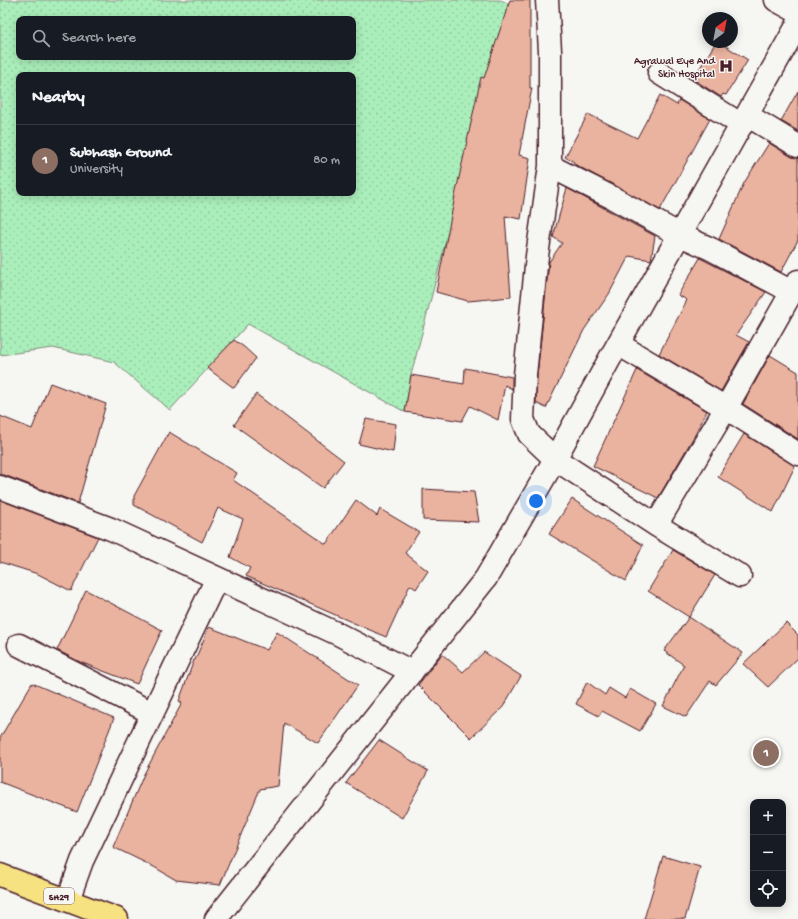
<!DOCTYPE html>
<meta charset="utf-8">
<style>
:root{--surface:#171b24;--page:#20242c;--text:#f1f3f6;--muted:#9ea1a6;--line:#363941;--accent:#a6949b}
body{margin:0;font-family:"Gochi Hand",sans-serif;background:var(--page);color:var(--text)}
.controls{position:absolute;right:12px;bottom:12px;display:grid;overflow:hidden;border-radius:8px;box-shadow:0 2px 10px #0003}
.controls button{width:36px;height:36px;display:grid;place-items:center;padding:0;border:0;border-bottom:1px solid var(--line);background:var(--surface);color:var(--text);font:20px sans-serif}
.compass{position:absolute;left:702px;top:12px;width:36px;height:36px;border-radius:50%;background:var(--surface);box-shadow:0 2px 10px #0003;rotate:32deg}
.you{position:absolute;left:536px;top:501px;width:14px;height:14px;margin:-10px;border:3px solid #fff;border-radius:50%;background:#1a73e8;box-shadow:0 0 0 6px #1a73e833}
.badge{display:grid;place-items:center;width:26px;height:26px;border-radius:50%;background:var(--accent);color:#fff;font-size:13px;font-weight:700}
.pin{position:absolute;translate:-50% -50%;border:2px solid #fff;box-shadow:0 1px 4px #0006}
.list{margin:0;padding:0;list-style:none}
h2{display:flex;justify-content:space-between;align-items:center;height:52px;margin:0;padding:0 16px;font-size:17px}
h2 small{font-size:13px;font-weight:400;color:var(--muted)}
.list li{display:grid;grid-template-columns:26px 1fr auto;gap:12px;align-items:center;box-sizing:border-box;height:72px;padding:0 16px;border-top:1px solid var(--line)}
.list b{display:block;font-size:15px;white-space:nowrap}
.list p{margin:0;font-size:13px;white-space:nowrap;color:var(--muted)}
.list em{font-size:13px;font-style:normal;color:var(--muted)}
.icon{flex:none;width:22px;height:22px;fill:none;stroke:currentColor;stroke-width:2;stroke-linecap:round;stroke-linejoin:round}
.map{position:relative;flex:none;width:798px;height:919px;overflow:hidden}
.search{position:absolute;background:var(--surface);box-shadow:0 2px 10px #0003;left:16px;top:16px;width:340px;height:44px;display:flex;align-items:center;gap:10px;box-sizing:border-box;padding:0 14px;border-radius:8px;color:var(--muted);font-size:15px}
.panel{position:absolute;background:var(--surface);box-shadow:0 2px 10px #0003;left:16px;top:72px;width:340px;height:124px;border-radius:8px}
.map>svg:first-child{display:block}
.green{fill:url(#green-dots);stroke:#7a8773;fill-rule:evenodd}
.building{fill:#eab39f;stroke:#4a1f2b}
.lines{fill:none;stroke-linecap:round;stroke-linejoin:round}
.minor-casing{stroke:#4a1f2b;stroke-width:25}
.major-casing{stroke:#4a1f2b;stroke-width:25}
.minor{stroke:#f6f6f2;stroke-width:22}
.major{stroke:#f7e281;stroke-width:22}
.labels{text-anchor:middle;stroke-width:3;stroke-linejoin:round;paint-order:stroke}
.shield{fill:#f6f6f2;stroke:#7e6067;stroke-width:1}
.shield-label{font-size:10px;font-weight:bold;fill:#4a1f2b}
.poi-label{font-size:11px;fill:#4a1f2b;stroke:#f6f6f2;text-anchor:end}
</style>
<div class="map">
<svg width="798" height="919" viewBox="0 0 798 919">
<defs>
<pattern id="green-dots" width="8" height="8" patternUnits="userSpaceOnUse"><rect width="8" height="8" fill="#aaefbb"/><path d="M2 2h.1M6 6h.1" fill="none" stroke="#94cca1" stroke-width="1.8" stroke-linecap="round"/></pattern>
</defs>
<rect width="100%" height="100%" fill="#f6f6f2"/>
<filter id="ink" filterUnits="userSpaceOnUse"><feTurbulence type="fractalNoise" baseFrequency=".025" numOctaves="2"/><feDisplacementMap in="SourceGraphic" scale="8" xChannelSelector="R" yChannelSelector="G"/><feConvolveMatrix kernelMatrix="1 2 1 2 8 2 1 2 1" color-interpolation-filters="sRGB"/></filter>
<g filter="url(#ink)">
<path class="green" d="M0,0H500L508,3L411,375L405,412L248,324L170,410L114,362L53,348L0,355ZM19,19H353V57H19ZM19,75H353V193H19Z"/>
<path class="building" d="M510,0H530V88H532L519,155L530,158L521,219L505,216L511,297L468,301L436,292L455,196L481,77L484,78Z
M716,42H719L748,60L726,95L723,94L721,97L693,79Z
M798,91V131L781,121Z
M660,95L677,105L679,100L710,119L660,210L574,164V162L565,157L588,114L637,138Z
M769,143L792,157L798,158V240L781,272L719,239L744,183Z
M567,188L655,236L651,260L629,256L609,294L584,330L546,408L536,403L537,376L549,262L562,243L553,237Z
M700,258L766,292L736,335L749,342L721,391L659,354L687,300L678,295Z
M234,340L244,347L256,358L234,388L207,368Z
M770,355L798,372V439L743,404Z
M465,368L512,377V389L505,385L498,420L470,406L462,421L405,412L411,375L464,384Z
M637,370L707,411L696,433L658,498L593,466Z
M50,383L106,404L78,503L4,475H0V416L32,429Z
M256,394L344,461L323,488L234,425Z
M366,419L396,424L393,452L359,444Z
M169,432L237,473L233,480L326,544L356,500L377,516L380,509L419,532L405,553L428,571L416,589L410,585L386,637L246,576L250,568L230,557L243,519L218,508L202,542L134,505V496Z
M744,434L795,466L773,512L718,477Z
M423,489L474,492L479,522L423,520Z
M572,499L643,545L626,581L549,534Z
M0,500L98,537L71,591L38,574L0,562Z
M673,550L715,575L689,617L648,591Z
M86,590L162,630L137,684L80,662L57,650Z
M689,617L743,653L716,685L710,681L686,717L663,706L684,665L664,651Z
M786,623L798,635V658L768,687L743,664Z
M209,627L267,650L277,632L358,685L318,743L284,723L278,786L260,789L220,885L176,880L154,867L113,847L144,774L182,703L179,701L194,660H195Z
M484,652L521,676L503,707L471,738L418,685L442,654L463,672Z
M587,682L605,695L609,688L625,698L630,689L656,704L640,731L602,711L599,716L576,704Z
M32,683L114,718L77,812L0,782V738Z
M379,740L428,771L402,818L346,783Z
M663,856L700,867L685,919H644Z"/>
<g class="lines">
<defs>
<path id="minor" d="M547,0L550,51V166L613,198L680,235L711,249L792,292
M776,0L798,12
M659,73L742,125
M747,115L798,146
M550,166L537,256L525,375L523,419L529,434L555,459L656,525L740,576
M618,344L726,408L798,281
M0,487L111,529L338,634L412,672
M656,525L726,408L798,454
M19,645L152,713
M68,900L82,861L217,578
M216,919L486,578L555,459L609,360L798,24"/>
<path id="major" d="M0,875L117,919"/>
</defs>
<use href="#minor" class="minor-casing"/>
<use href="#major" class="major-casing"/>
<use href="#minor" class="minor"/>
<use href="#major" class="major"/>
</g>
</g>
<defs>
<symbol id="hospital-bare" viewBox="-9 -9 18 18"><path d="M-5-5h3v3.5h4V-5h3V5h-3V1.5h-4V5h-3Z" fill="#4a1f2b" stroke="#f6f6f2" stroke-width="2.5" paint-order="stroke"/></symbol>
</defs>
<g fill-rule="evenodd">
<use href="#hospital-bare" x="716" y="56" width="20" height="20"/>
</g>
<g class="labels">
<rect class="shield" x="44" y="888" width="30" height="16" rx="3"/>
<g class="shield-label">
<text x="59" y="900">SH29</text>
</g>
<g class="poi-label">
<text x="715" y="64">Agrawal Eye And<tspan x="715" dy="13">Skin Hospital</tspan></text>
</g>
</g>
</svg>
<div class="controls">
<button>+</button>
<button>−</button>
<button><svg class="icon" aria-label="locate" viewBox="0 0 24 24"><circle cx="12" cy="12" r="6"/><path d="M12 2v4M12 18v4M2 12h4M18 12h4"/></svg></button>
</div>
<svg class="compass" viewBox="-18 -18 36 36"><path d="M0-13l5 13h-10z" fill="#e53935"/><path d="M0 13l5-13h-10z" fill="#9ea1a6"/></svg>
<div class="you"></div>
<div class="pin badge" style="left:766px;top:753px;background:#8d6e63">1</div>
<div class="search"><svg class="icon" aria-label="search" viewBox="0 0 24 24"><circle cx="10" cy="10" r="6"/><path d="M15 15l6 6"/></svg>Search here</div>
<section class="panel">
<h2>Nearby<small></small></h2>
<ul class="list">
<li><span class="badge" style="background:#8d6e63">1</span><div><b>Subhash Ground</b><p>University</p></div><em>80 m</em></li>
</ul>
</section>
</div>
